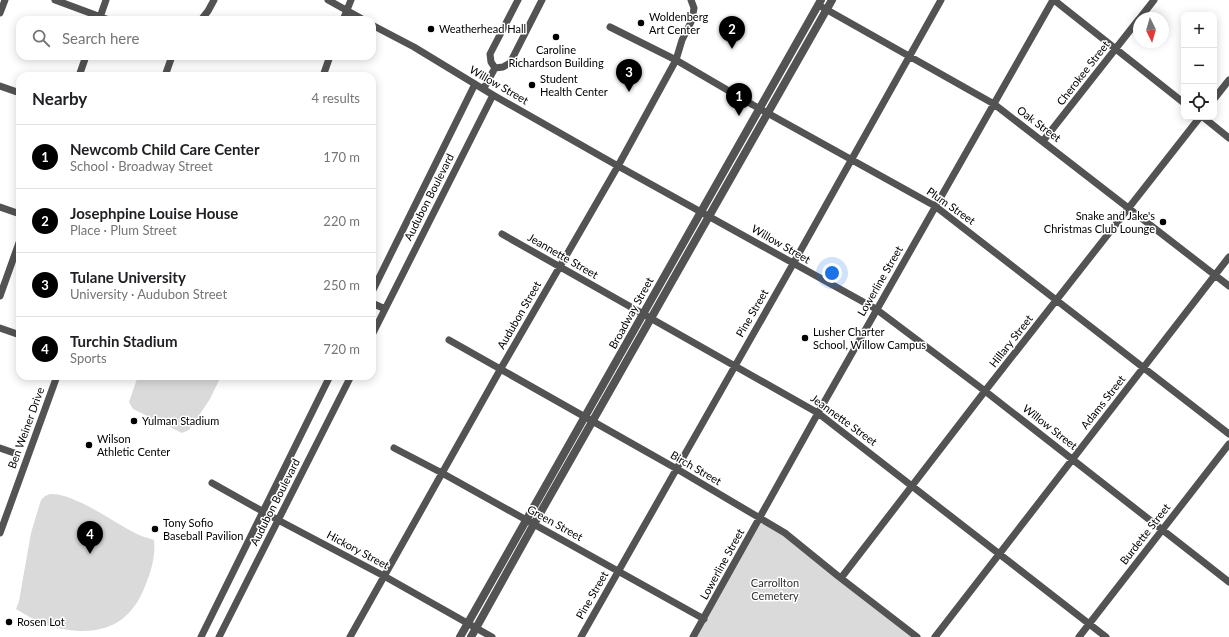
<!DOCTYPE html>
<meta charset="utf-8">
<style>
:root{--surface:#fff;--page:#f6f6f6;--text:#202124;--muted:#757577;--line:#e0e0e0;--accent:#000}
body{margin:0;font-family:Lato,sans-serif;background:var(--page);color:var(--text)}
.controls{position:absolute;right:12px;top:12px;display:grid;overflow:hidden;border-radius:8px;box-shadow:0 2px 10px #0003}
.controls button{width:36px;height:36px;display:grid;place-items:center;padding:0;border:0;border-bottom:1px solid var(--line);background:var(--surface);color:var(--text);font:20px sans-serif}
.compass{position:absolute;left:1133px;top:12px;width:36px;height:36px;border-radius:50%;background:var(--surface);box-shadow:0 2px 10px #0003;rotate:175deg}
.you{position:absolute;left:832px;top:273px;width:14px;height:14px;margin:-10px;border:3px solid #fff;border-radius:50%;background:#1a73e8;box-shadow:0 0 0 6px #1a73e833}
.badge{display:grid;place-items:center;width:26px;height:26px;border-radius:50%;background:var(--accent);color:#fff;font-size:13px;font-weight:700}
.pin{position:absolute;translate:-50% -33px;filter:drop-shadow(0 1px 2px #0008)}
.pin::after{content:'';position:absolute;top:21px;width:14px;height:12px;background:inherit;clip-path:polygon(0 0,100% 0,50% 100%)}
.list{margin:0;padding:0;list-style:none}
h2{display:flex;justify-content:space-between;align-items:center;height:52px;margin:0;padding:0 16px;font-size:17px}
h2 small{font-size:13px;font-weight:400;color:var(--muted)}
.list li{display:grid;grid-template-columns:26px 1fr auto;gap:12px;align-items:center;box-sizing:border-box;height:64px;padding:0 16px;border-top:1px solid var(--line)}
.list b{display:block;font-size:15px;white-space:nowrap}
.list p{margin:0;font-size:13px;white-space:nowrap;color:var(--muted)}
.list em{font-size:13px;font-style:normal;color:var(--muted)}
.icon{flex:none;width:22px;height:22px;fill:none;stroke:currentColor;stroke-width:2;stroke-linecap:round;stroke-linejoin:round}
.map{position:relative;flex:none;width:1229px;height:637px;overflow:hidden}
.search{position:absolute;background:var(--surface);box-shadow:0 2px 10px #0003;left:16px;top:16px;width:360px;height:44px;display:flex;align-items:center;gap:10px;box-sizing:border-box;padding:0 14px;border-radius:12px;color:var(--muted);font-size:15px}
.panel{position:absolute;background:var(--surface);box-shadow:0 2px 10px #0003;left:16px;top:72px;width:360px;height:308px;border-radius:12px}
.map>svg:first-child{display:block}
.green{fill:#dadada}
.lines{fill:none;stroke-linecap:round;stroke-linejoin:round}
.minor{stroke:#535353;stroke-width:7}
.tertiary{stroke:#535353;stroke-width:8}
.poi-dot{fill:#000;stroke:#fff;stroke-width:1.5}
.labels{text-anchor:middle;stroke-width:3;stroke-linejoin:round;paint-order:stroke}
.poi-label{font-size:11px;fill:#000;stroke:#fff;text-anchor:start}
.street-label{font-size:11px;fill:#000;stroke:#fff}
.park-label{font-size:11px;fill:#313131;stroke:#fff}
</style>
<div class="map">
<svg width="1229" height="637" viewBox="0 0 1229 637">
<rect width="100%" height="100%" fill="#fff"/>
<path class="green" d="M138,376H221L210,399L189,430L182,433L133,409L129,402Z
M50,494C75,493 114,523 137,534C143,537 149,538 154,540C156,558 150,575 143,591C124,635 84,637 43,624C34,620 25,614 16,609L19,601L31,533L41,500L45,496Z
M760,518L917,637H692Z"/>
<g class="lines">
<path class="minor" d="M55,0L109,20
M328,0L364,20
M1054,0L1184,103
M822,7L994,104L1229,286
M0,13L5,0
M1140,18L1154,0
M99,20L106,0
M201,20L208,11L214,0
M343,20L351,0
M372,25L414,47L493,95L618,166L876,309L985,391L1229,582
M610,27L676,60L753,105L935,206L1229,434
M495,68L503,67L510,63L542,0
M495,68L491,62L490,54L518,0
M79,76L86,56
M165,76L172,56
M323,76L330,56
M0,86L20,93
M484,88L495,68
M1214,99L1229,80
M1203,117L1229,138
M1043,141L1139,19
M0,207L20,214
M502,234L818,413L1106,637
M372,292L475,84
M0,296L20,240
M372,303L385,309
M0,328L20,335
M372,335L493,95
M449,340L677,469L785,533L838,576L917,637
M0,448L17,454
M394,448L442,473L704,619
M212,483L278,520L384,576L492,637
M0,533L57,376
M841,578L985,391L1200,117
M201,637L330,376
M219,637L351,376
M350,637L500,370L618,166L676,60L682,40L692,20L694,8L691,0
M581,637L793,264L941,0
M693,637L818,413L1053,0
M935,637L1229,257
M1079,637L1229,444"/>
<path class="tertiary" d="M460,637L821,0
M471,637L534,524L832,0"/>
</g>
<g class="poi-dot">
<circle cx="641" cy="23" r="4"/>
<circle cx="431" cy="29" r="4"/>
<circle cx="556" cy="37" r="4"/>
<circle cx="532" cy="85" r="4"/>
<circle cx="1163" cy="222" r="4"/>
<circle cx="805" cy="338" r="4"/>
<circle cx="134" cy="421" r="4"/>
<circle cx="89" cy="445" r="4"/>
<circle cx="155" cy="529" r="4"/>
<circle cx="9" cy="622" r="4"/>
</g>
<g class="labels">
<g class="poi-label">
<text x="649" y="21">Woldenberg<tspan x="649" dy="13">Art Center</tspan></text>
<text x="439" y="33">Weatherhead Hall</text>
<text x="556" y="54" text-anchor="middle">Caroline<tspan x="556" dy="13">Richardson Building</tspan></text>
<text x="540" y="83">Student<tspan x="540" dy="13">Health Center</tspan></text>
<text x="1155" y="220" text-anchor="end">Snake and Jake's<tspan x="1155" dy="13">Christmas Club Lounge</tspan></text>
<text x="813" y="336">Lusher Charter<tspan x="813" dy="13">School, Willow Campus</tspan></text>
<text x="142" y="425">Yulman Stadium</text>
<text x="97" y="443">Wilson<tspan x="97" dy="13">Athletic Center</tspan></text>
<text x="163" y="527">Tony Sofio<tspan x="163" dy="13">Baseball Pavilion</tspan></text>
<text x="17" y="626">Rosen Lot</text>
</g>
<g class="street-label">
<text transform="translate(1083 73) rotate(-52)" y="4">Cherokee Street</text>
<text transform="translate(499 85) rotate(30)" y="4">Willow Street</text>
<text transform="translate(1039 124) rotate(37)" y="4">Oak Street</text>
<text transform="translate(429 197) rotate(-63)" y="4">Audubon Boulevard</text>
<text transform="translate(951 206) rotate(35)" y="4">Plum Street</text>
<text transform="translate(781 244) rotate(30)" y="4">Willow Street</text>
<text transform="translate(563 256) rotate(30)" y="4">Jeannette Street</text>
<text transform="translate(880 281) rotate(-60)" y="4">Lowerline Street</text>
<text transform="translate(631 313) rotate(-61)" y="4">Broadway Street</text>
<text transform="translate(752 313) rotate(-60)" y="4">Pine Street</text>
<text transform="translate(519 315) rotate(-60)" y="4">Audubon Street</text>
<text transform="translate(1011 341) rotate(-52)" y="4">Hillary Street</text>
<text transform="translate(1103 402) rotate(-52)" y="4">Adams Street</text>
<text transform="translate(844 420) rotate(36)" y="4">Jeannette Street</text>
<text transform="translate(1050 427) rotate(38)" y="4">Willow Street</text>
<text transform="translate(26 428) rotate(-70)" y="4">Ben Weiner Drive</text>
<text transform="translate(696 468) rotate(30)" y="4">Birch Street</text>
<text transform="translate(275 502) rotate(-63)" y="4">Audubon Boulevard</text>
<text transform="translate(555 523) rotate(29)" y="4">Green Street</text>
<text transform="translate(1145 534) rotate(-52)" y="4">Burdette Street</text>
<text transform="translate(358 550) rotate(28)" y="4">Hickory Street</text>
<text transform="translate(722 564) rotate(-61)" y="4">Lowerline Street</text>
<text transform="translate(592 595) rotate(-60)" y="4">Pine Street</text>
</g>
<g class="park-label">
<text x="775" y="587">Carrollton<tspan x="775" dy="13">Cemetery</tspan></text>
</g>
</g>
</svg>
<div class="controls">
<button>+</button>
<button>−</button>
<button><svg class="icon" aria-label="locate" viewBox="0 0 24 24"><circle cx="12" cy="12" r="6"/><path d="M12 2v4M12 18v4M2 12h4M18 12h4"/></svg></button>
</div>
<svg class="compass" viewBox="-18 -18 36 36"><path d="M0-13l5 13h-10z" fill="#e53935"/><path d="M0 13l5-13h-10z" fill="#757577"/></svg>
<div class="you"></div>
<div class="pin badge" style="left:739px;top:116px">1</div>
<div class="pin badge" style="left:732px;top:49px">2</div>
<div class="pin badge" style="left:629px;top:92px">3</div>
<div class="pin badge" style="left:90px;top:554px">4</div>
<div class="search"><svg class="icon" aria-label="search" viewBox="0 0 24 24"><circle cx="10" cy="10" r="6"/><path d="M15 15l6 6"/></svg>Search here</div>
<section class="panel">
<h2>Nearby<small>4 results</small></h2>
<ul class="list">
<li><span class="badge">1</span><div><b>Newcomb Child Care Center</b><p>School · Broadway Street</p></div><em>170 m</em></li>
<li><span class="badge">2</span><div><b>Josephpine Louise House</b><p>Place · Plum Street</p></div><em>220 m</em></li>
<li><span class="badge">3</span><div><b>Tulane University</b><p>University · Audubon Street</p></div><em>250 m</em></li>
<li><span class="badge">4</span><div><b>Turchin Stadium</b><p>Sports</p></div><em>720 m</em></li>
</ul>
</section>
</div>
